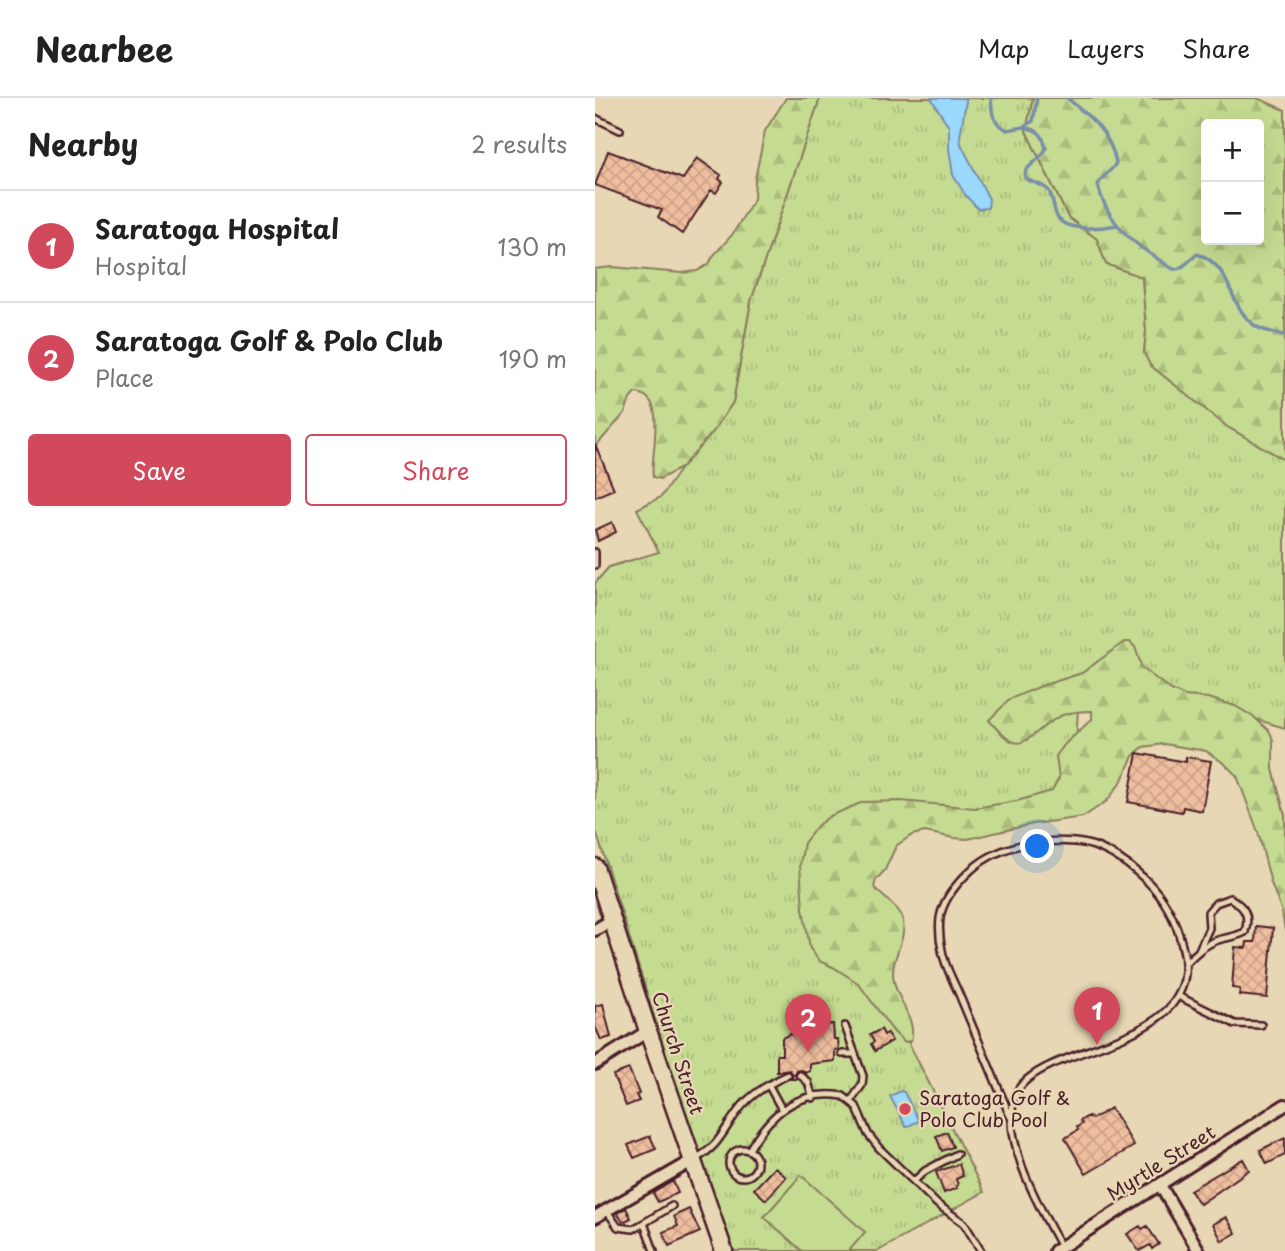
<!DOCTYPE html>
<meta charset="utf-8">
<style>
:root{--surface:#fff;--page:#f6f6f6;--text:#222;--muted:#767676;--line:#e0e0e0;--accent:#d1495b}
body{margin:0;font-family:"Playpen Sans",sans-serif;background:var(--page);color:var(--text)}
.controls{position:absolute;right:21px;top:21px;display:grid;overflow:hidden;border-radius:7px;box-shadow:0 7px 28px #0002}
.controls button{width:63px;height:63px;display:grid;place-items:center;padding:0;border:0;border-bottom:2px solid var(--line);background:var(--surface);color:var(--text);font:35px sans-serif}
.you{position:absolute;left:443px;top:749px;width:24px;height:24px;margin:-18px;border:5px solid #fff;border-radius:50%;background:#1a73e8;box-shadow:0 0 0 10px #1a73e833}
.badge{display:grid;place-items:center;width:46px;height:46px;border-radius:50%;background:var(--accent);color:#fff;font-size:23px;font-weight:700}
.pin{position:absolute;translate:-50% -58px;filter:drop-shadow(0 2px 4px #0008)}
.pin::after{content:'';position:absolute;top:37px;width:24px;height:21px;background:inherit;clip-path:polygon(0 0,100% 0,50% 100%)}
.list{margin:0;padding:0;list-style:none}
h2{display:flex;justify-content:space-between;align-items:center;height:91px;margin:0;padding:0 28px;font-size:30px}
h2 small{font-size:23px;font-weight:400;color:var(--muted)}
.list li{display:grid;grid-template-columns:46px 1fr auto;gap:21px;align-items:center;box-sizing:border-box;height:112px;padding:0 28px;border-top:2px solid var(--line)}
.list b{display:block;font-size:26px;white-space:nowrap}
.list p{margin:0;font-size:23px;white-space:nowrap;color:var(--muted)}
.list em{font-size:23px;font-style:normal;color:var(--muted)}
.actions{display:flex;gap:14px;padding:21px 28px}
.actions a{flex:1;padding:16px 0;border:2px solid var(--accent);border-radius:7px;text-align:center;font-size:24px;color:var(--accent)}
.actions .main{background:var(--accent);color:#fff}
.map{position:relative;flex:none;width:690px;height:1153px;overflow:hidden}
header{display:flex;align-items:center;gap:42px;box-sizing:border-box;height:98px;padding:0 35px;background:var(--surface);border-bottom:2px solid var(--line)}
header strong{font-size:33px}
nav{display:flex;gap:38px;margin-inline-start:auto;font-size:24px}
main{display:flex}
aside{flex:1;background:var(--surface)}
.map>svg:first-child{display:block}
.grass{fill:url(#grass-tufts);stroke:#887d5e;stroke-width:2}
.forest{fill:url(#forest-firs);stroke:#887d5e;stroke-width:2;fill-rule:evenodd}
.green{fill:#c5db91;stroke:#887d5e;stroke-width:2}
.water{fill:#9ad8fc;stroke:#7a8ea8;stroke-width:2}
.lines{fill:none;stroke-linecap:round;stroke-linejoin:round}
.stream{stroke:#7a8ea8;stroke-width:3.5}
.building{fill:url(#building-cross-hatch);stroke:#4a1f2b;stroke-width:2}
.lane-casing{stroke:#4a1f2b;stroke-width:10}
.street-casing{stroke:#4a1f2b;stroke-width:16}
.secondary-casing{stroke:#4a1f2b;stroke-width:21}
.lane{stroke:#e8d7b4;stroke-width:5}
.street{stroke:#e8d7b4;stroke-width:10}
.secondary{stroke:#e8d7b4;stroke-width:16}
.poi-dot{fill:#d1495b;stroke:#e8d7b4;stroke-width:2.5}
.labels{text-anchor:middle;stroke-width:5;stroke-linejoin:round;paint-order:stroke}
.street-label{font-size:19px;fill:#4a1f2b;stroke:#e8d7b4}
.poi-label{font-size:19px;fill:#4a1f2b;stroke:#e8d7b4;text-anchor:start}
</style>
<header>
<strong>Nearbee</strong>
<nav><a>Map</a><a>Layers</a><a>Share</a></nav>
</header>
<main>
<aside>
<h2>Nearby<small>2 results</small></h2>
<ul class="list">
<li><span class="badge">1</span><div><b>Saratoga Hospital</b><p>Hospital</p></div><em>130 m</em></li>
<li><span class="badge">2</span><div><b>Saratoga Golf &amp; Polo Club</b><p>Place</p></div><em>190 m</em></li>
</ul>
<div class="actions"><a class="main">Save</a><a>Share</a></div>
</aside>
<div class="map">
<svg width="690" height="1153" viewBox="0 0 690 1153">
<defs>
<pattern id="grass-tufts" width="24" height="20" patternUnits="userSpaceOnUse" patternTransform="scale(1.75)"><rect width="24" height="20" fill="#c5db91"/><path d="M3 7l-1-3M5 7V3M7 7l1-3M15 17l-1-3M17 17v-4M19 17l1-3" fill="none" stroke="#abbc7d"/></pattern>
<pattern id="forest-firs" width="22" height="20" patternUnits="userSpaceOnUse" patternTransform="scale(1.75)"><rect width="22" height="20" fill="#c5db91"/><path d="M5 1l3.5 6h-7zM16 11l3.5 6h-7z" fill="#abbc7d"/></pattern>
<pattern id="building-cross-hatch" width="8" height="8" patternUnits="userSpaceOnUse" patternTransform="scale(1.75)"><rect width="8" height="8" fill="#eebe9f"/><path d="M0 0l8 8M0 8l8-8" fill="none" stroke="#cea389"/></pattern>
</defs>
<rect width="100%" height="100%" fill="#e8d7b4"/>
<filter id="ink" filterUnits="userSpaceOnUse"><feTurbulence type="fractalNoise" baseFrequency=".0143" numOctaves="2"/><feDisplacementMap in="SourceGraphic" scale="14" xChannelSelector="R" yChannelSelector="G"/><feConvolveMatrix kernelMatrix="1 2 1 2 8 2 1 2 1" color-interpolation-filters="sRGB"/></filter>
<g filter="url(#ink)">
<path class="grass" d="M225,0H438L431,33L473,119L502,141L511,166L547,179L551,233L549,255L631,328L690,362V630L630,612L483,611L478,696L275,740L274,866L389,1094L283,1153H139L99,1045L0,730V485L14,469L64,454L42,411L66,399L86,370L118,334L138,304L156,203Z"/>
<path class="forest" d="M191,0H225L156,203L138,304L118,334L86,370L65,381L58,379C54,358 75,297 40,295L35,301L30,315L0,349V171L17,169L87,175L102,173L114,166L118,158L137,137L159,101L160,81L170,33Z
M438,0H662L690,12V362L631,328L555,267L549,255L551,233L547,179L511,166L502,141L473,119L431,33ZM611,26H664V142H611Z
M529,544H535L540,549L547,570L576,592L590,598L613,600L640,608L659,619L675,634L678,642V671L690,717V833L687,814L676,785L663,734L642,678L630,666L611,653L569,646L548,649L538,658L526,684L512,703L488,719L438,726L373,741L359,740L330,734L317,737L301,748L290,772L281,782L279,789C287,799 306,810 308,822C311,843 298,856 298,875C298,899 323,920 316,943L309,944L298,933L263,885L238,869L224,863L215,850L208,811L205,767L209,745L223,727L235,718L268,704L306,703L380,710L422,703L457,693L464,680L461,658L470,646L497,621V613C485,613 470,614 460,621C428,641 427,662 394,622L415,601L446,588L487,575Z"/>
<path class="green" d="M206,1077L270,1134L254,1153H207L169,1119Z"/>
<path class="water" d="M336,0H370L371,3L365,39L366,46L394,101L393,110L383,111L371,98L358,77L354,51V29Z
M306,993L309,994L324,1023L311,1029L295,998Z"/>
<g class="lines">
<path class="stream" d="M396,0C397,17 397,23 412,32L429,29L438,23L442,0
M472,0C494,18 516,35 521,65C516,74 507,78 503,87C510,119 533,142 560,159C565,162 573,169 579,171C587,172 596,161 602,156C637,166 632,206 659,227C667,233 680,235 690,237
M429,29C444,32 447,35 451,50L448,56L431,72L430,80C438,86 448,85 454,93C459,101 458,113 463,120C472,134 507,130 522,127"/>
</g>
<path class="building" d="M13,53L88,81L102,60L126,77L124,81L128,84L121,95L116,92L87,136L63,119L67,112L0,87Z
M0,346L19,391L0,399Z
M17,424L21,434L3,443L0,432Z
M542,655L591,664V659L616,663L607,713L588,709L587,714L533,704Z
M661,828L678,830L672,900L644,897L645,891L637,890L640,849L651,850L652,844H660Z
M8,906L16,939L6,942L0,928V908Z
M238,926L239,941H243L244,951L240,952V963L215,966V973L211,975L207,972L202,973L200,977L202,981H196L198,977L195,972L182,974V957H187V940L197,935L205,939L216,938V935L225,934L224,927Z
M286,931L289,937L292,935L297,943L280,953L276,946L279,944L275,937Z
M34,971L44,996L41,997L44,1003L31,1008L18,977Z
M516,1010L539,1048L491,1076L470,1040L483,1032L482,1029L487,1026L485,1023L493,1018L497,1021Z
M352,1034L358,1049L347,1053L341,1038Z
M55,1038L61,1051L39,1060L33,1047Z
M690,1040V1057L672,1066L665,1052Z
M648,1061L654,1072L605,1106L595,1092Z
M364,1066L368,1078L361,1081L363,1087L361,1088L362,1090L349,1095L341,1074Z
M180,1069L191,1079L171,1102L159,1091Z
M78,1083L83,1095L63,1104L58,1095Z
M31,1110L36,1120L28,1124L22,1115Z
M94,1111L105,1134L74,1148L68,1134L83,1128L79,1118Z
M631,1119L641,1135L627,1143L618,1126Z
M545,1128L547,1131L552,1128L564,1146L557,1151L555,1147L544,1153L532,1136Z"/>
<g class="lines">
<defs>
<path id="lane" d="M0,20L25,32
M0,454V467
M590,866C600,856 610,846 623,842C633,839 640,839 650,834C655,817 650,809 635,800L621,805L613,814L614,830L604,852
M583,898L640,926L666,927
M250,928L268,978L267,987L256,1003
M247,956H259
M205,977L213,984L218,1000
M174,988L186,1010
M415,1018C399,979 382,940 366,901C360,885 349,868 347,852C345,843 344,829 345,820C348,802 363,784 376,772C405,746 442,741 480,744C507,746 533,765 552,783C570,801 581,822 587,847C610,928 510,942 456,967C443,973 426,983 421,996C403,1038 446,1112 466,1149
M134 1065a14 14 0 1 1 28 0a14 14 0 1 1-28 0Z
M154,1052C175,1015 203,991 248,998L261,1008L273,1036L284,1050L342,1106L369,1125L386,1153
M100,1061C126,1048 129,1029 147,1008C158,995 177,984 193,977
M319,1083L330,1073L362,1056
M12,1113L23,1129L38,1131L49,1125L59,1153
M49,1125L77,1108"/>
<path id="street" d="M0,832L17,822
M0,966L53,933
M565,1087L604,1153
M0,1119L97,1063
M460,1153L690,1007"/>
<path id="secondary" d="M0,769L53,933L129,1153"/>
</defs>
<use href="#lane" class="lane-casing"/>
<use href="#street" class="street-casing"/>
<use href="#secondary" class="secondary-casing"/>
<use href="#lane" class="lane"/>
<use href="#street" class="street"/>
<use href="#secondary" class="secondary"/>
</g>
</g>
<circle class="poi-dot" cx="310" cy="1011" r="7"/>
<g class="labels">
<g class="street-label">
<text transform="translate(83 955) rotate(72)" y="7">Church Street</text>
<text transform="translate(566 1065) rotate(-32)" y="7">Myrtle Street</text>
</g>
<g class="poi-label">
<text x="324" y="1007">Saratoga Golf &amp;<tspan x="324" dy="22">Polo Club Pool</tspan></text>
</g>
</g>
</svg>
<div class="controls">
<button>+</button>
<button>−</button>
</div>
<div class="you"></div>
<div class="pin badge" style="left:502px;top:947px">1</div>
<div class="pin badge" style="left:213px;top:954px">2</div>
</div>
</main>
